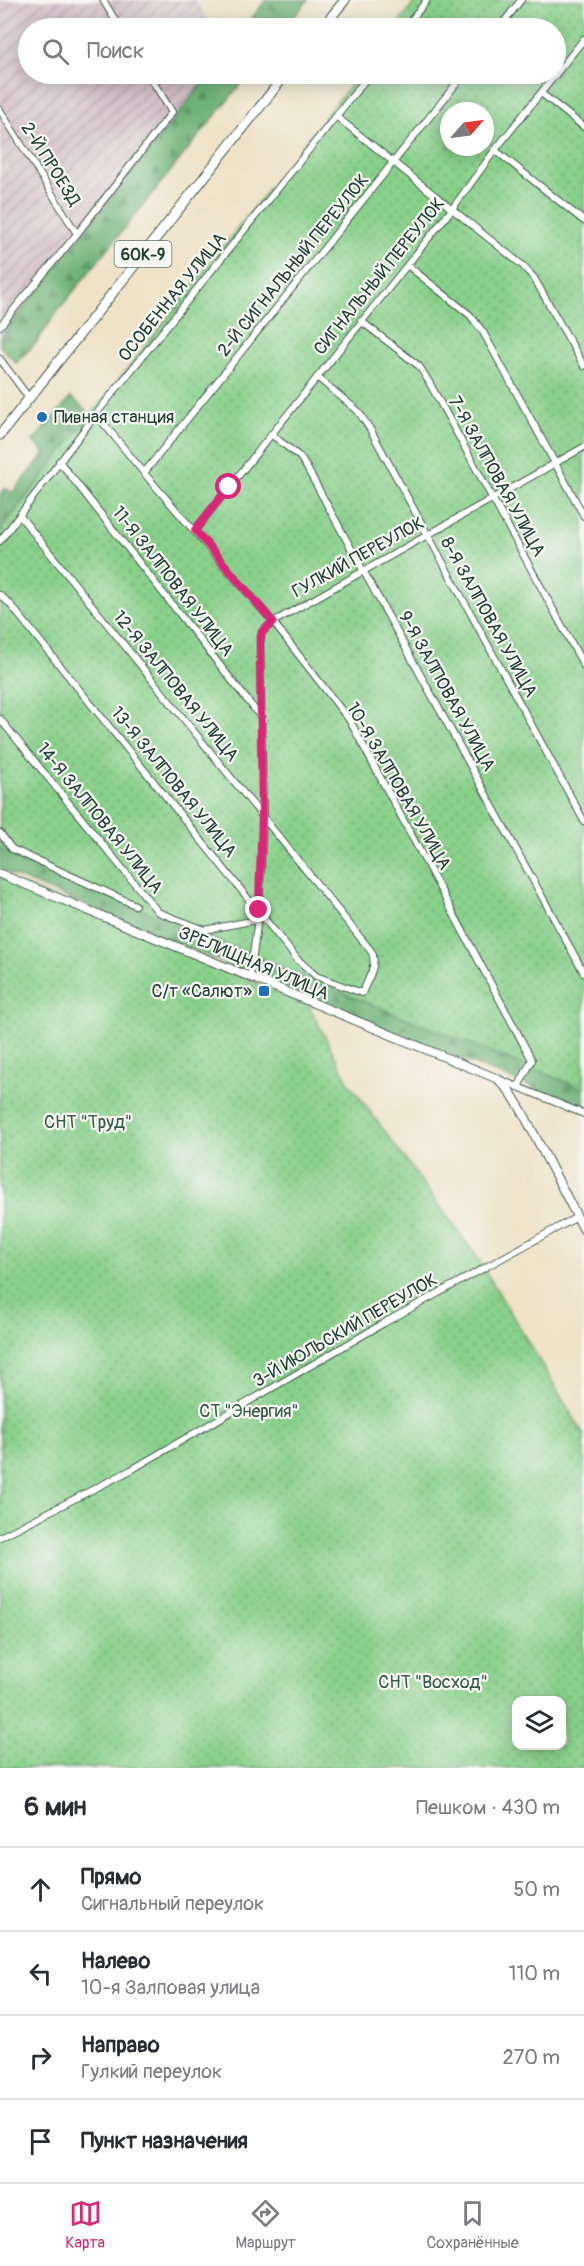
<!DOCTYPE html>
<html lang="ru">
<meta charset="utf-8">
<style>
:root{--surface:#fff;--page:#f2f2f3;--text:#2b2b33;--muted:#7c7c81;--line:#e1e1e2;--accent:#db2777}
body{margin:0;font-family:Pangolin,sans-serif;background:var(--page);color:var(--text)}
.controls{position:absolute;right:18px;bottom:18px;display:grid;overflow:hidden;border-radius:12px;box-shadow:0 3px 15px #0003}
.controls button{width:54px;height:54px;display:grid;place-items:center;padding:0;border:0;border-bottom:2px solid var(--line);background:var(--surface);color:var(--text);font:30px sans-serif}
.compass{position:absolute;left:440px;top:102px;width:54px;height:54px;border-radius:50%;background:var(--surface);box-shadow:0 3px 15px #0003;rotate:62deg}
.stop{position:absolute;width:18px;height:18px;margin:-14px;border:4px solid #db2777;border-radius:50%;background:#fff}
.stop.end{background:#db2777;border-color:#fff;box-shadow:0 2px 6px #0008}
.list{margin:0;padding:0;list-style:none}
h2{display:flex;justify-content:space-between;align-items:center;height:78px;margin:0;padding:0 24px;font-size:26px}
h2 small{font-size:20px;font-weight:400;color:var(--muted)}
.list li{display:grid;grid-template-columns:39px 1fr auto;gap:18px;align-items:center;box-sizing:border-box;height:84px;padding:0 24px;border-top:2px solid var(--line)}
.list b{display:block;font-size:22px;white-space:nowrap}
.list p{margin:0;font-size:20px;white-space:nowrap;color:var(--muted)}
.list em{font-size:20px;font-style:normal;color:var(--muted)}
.icon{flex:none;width:33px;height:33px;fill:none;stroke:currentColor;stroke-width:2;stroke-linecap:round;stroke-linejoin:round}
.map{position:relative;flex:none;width:584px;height:1768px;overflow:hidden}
.search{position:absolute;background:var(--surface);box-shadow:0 3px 15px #0003;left:18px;right:18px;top:18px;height:66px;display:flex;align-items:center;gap:15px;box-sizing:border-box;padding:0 21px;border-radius:33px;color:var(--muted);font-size:22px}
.sheet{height:414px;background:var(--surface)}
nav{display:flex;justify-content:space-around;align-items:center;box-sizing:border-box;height:84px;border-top:2px solid var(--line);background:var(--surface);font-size:16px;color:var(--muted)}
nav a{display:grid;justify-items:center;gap:3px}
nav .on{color:var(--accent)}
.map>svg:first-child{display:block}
.industrial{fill:url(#industrial-furrows)}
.forest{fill:url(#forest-firs);stroke:#467856;stroke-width:1.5}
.garden{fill:url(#garden-dots);stroke:#548660;stroke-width:1.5;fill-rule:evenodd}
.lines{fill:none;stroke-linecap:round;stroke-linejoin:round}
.minor-casing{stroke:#3e564a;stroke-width:8}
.tertiary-casing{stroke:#3e564a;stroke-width:10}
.primary-casing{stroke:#3e564a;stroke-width:11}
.minor{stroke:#fff;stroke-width:6}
.tertiary{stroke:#fff;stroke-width:8}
.primary{stroke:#fff;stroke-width:9}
.route{stroke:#db2777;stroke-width:8}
.poi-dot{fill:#1f6fb2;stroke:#f6f6f2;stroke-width:2}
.labels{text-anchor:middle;stroke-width:4.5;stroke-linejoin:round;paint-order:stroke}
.shield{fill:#f6f6f2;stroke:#60746d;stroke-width:1.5}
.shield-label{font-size:16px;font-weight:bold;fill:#1f3d34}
.street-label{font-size:18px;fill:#1f3d34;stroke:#f6f6f2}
.poi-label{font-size:18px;fill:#1f3d34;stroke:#f6f6f2;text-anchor:start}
.park-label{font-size:18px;fill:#345a45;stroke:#f6f6f2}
</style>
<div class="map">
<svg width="584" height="1768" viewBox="0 0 584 1768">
<defs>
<pattern id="industrial-furrows" width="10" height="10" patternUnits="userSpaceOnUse" patternTransform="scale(1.5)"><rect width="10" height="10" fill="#d2bdc6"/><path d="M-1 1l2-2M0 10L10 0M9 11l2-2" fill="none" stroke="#aa9ba2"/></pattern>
<pattern id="forest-firs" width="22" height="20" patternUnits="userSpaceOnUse" patternTransform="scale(1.5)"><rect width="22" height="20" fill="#6eb277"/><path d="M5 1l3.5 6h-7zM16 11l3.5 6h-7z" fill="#5a9262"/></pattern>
<pattern id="garden-dots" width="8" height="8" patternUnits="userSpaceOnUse" patternTransform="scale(1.5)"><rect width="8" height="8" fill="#89d08b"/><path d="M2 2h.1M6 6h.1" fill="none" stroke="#6faa72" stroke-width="1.8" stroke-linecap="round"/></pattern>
</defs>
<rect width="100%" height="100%" fill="#f6f6f2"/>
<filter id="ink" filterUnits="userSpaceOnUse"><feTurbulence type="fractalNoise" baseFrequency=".0167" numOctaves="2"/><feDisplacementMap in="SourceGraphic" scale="12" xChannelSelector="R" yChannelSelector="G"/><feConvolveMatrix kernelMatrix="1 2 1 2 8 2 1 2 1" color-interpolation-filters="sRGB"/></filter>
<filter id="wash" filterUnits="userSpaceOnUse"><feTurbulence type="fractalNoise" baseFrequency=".008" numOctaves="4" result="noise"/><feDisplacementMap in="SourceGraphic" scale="24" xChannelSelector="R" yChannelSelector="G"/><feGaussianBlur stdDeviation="1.35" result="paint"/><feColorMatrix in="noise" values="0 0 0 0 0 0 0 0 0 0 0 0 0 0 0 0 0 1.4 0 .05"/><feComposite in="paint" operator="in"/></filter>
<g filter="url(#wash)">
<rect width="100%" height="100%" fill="#efe2c7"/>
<path class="industrial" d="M0,0H195L213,28H28V74H210L0,338Z"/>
<path class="forest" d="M266,0H308L285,28H244Z
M210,74H249L60,308L36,343L16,363L0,346V338Z
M71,397L91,415L0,531V494L5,488L11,492L14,491L45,454L33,441Z
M0,849L318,983L584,1089V1108L308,998L0,870Z"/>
<path class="garden" d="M417,0H584V1089L318,983L0,849V531L359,74H556V28H394ZM449,111H485V147H449Z
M0,876L143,934L309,1006L349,1083L477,1257L584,1435V1768H0ZM516,1700H562V1746H516Z"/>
</g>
<g filter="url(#ink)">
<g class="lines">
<defs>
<path id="minor" d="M103,0L120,28
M405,28L427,0
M499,28L521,0
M541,93L584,127
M0,110L77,234
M337,117L522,265L534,278L584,366
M495,150L584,221
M407,265L470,315L483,332L584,516
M361,321L419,366L429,382L584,666
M0,326L77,234L172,112L148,74
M0,359L29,398
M317,377L358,411L370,429L584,821
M96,414L144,473L273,622L350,721L532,1060L518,1087
M271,434L300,457L307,468L584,973
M59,461L263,720
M144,473L464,74
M195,530L452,209L495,150L584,39
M0,541L96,414L370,74
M0,595L10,604L297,959L316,976L362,993C367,981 379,963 371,951L20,516
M0,719L158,912L205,930L256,920
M0,833L12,849L135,905
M250,978L259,910L263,817L260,642L262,632L273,622L584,447
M501,1080L584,1114
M0,1537L131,1470L384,1323L577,1217"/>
<path id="tertiary" d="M0,874L498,1079L511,1093L522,1111L584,1230"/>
<path id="primary" d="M322,28L345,0
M0,435L286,74"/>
</defs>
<use href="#minor" class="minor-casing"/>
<use href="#tertiary" class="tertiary-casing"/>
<use href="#primary" class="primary-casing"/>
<use href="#minor" class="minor"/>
<use href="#tertiary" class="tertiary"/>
<use href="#primary" class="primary"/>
</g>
</g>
<g class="lines" filter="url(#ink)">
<path class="route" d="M229,487L195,530L273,622L262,632L260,642L262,818L259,910"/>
</g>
<g class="poi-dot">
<circle cx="42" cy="417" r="6"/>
<rect x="258" y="985" width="12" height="12" rx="3"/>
</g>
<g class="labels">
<rect class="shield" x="114.5" y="241" width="57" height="26" rx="4.5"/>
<g class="shield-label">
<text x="143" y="260">60К-9</text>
</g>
<g class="street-label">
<text transform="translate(51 164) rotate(58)" y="6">2-Й ПРОЕЗД</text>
<text transform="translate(293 265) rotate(-51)" y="6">2-Й СИГНАЛЬНЫЙ ПЕРЕУЛОК</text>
<text transform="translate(379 276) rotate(-51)" y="6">СИГНАЛЬНЫЙ ПЕРЕУЛОК</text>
<text transform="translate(172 297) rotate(-51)" y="6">ОСОБЕННАЯ УЛИЦА</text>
<text transform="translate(497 476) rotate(61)" y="6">7-Я ЗАЛПОВАЯ УЛИЦА</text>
<text transform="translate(358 557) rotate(-29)" y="6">ГУЛКИЙ ПЕРЕУЛОК</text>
<text transform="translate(173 581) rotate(52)" y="6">11-Я ЗАЛПОВАЯ УЛИЦА</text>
<text transform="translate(489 617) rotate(61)" y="6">8-Я ЗАЛПОВАЯ УЛИЦА</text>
<text transform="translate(176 686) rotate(51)" y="6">12-Я ЗАЛПОВАЯ УЛИЦА</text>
<text transform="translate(447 691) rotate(61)" y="6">9-Я ЗАЛПОВАЯ УЛИЦА</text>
<text transform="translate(174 782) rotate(51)" y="6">13-Я ЗАЛПОВАЯ УЛИЦА</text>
<text transform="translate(399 786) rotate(60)" y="6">10-Я ЗАЛПОВАЯ УЛИЦА</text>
<text transform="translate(100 818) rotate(51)" y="6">14-Я ЗАЛПОВАЯ УЛИЦА</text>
<text transform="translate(254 963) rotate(23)" y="6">ЗРЕЛИЩНАЯ УЛИЦА</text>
<text transform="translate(345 1330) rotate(-30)" y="6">3-Й ИЮЛЬСКИЙ ПЕРЕУЛОК</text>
</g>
<g class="poi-label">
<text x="54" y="423">Пивная станция</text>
<text x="252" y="997" text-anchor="end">С/т «Салют»</text>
</g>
<g class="park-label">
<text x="88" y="1128">СНТ "Труд"</text>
<text x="249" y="1417">СТ "Энергия"</text>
<text x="433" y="1688">СНТ "Восход"</text>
</g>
</g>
</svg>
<div class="controls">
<button><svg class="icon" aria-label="layers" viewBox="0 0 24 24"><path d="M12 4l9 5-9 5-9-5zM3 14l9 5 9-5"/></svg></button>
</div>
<svg class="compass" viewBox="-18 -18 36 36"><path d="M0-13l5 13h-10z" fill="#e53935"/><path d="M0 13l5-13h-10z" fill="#7c7c81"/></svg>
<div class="stop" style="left:229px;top:487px"></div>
<div class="stop end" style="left:259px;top:910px"></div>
<div class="search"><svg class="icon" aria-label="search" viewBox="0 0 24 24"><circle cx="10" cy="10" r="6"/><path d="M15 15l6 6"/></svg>Поиск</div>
</div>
<section class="sheet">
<h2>6 мин<small>Пешком · 430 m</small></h2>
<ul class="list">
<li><svg class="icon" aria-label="ahead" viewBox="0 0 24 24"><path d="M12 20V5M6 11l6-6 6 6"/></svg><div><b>Прямо</b><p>Сигнальный переулок</p></div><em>50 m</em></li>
<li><svg class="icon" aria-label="left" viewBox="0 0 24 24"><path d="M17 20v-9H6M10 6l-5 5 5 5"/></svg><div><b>Налево</b><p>10-я Залповая улица</p></div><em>110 m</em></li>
<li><svg class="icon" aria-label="right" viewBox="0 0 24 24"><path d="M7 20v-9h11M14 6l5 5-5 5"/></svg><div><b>Направо</b><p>Гулкий переулок</p></div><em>270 m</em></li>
<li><svg class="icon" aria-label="arrive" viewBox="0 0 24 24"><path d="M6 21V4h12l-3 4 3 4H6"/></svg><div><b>Пункт назначения</b></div></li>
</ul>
</section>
<nav>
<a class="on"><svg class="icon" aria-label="map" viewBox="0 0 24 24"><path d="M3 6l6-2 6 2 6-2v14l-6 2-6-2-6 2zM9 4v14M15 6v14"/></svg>Карта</a>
<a><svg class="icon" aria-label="directions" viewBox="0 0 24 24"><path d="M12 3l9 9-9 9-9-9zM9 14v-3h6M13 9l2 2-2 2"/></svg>Маршрут</a>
<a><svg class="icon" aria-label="saved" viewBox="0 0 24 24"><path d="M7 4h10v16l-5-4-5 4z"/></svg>Сохранённые</a>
</nav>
